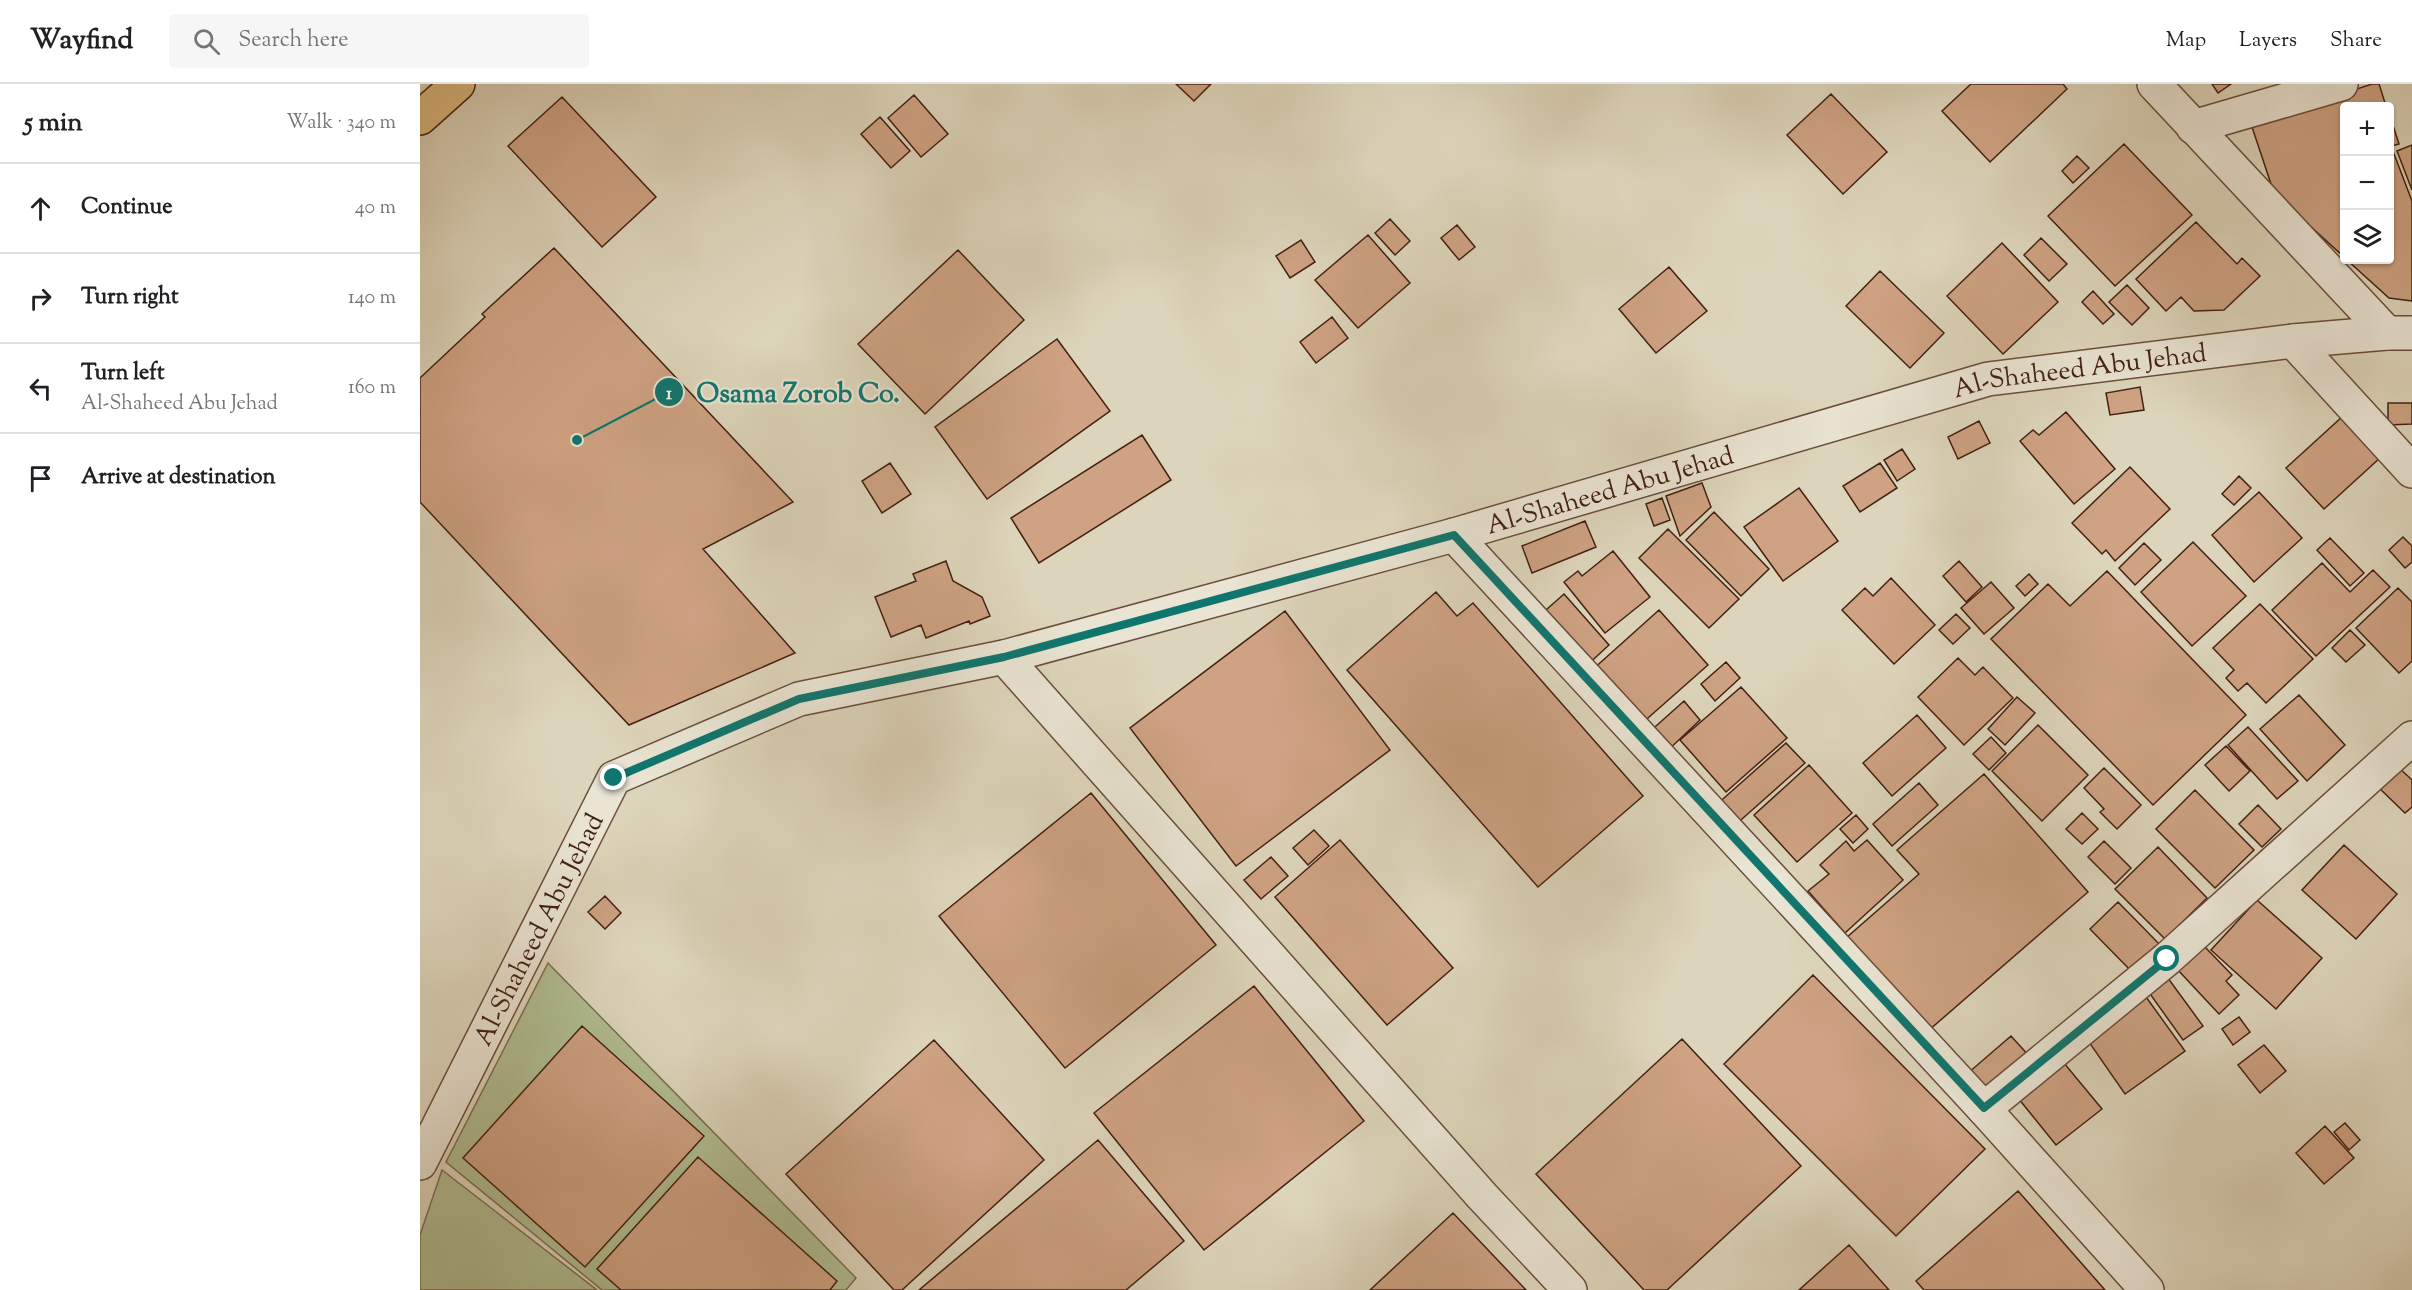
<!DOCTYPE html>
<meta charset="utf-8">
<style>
:root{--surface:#fff;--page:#f6f6f6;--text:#202124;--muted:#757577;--line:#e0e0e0}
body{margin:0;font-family:"Sorts Mill Goudy",serif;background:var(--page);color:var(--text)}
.controls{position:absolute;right:18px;top:18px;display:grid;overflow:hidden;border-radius:6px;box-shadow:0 2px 4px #0004}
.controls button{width:54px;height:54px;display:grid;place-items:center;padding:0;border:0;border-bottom:2px solid var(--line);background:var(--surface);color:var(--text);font:30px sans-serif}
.stop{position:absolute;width:18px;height:18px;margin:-14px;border:4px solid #0f766e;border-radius:50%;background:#fff}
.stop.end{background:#0f766e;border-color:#fff;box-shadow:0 2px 6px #0008}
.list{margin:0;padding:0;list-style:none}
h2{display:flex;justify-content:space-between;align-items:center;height:78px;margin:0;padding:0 24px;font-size:26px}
h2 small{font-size:20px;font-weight:400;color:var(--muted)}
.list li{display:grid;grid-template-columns:39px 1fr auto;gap:18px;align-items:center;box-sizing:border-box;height:90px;padding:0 24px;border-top:2px solid var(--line)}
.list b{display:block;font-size:22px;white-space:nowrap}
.list p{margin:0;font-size:20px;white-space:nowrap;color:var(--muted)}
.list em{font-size:20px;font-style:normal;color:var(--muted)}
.icon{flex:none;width:33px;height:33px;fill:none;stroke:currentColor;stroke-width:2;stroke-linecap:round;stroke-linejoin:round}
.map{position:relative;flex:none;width:1992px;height:1206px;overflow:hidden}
header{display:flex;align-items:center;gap:36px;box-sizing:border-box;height:84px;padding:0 30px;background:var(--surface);border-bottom:2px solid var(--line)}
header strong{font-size:28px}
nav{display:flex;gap:33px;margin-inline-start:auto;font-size:21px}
.search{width:420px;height:54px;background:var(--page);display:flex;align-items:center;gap:15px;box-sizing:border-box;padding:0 21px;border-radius:6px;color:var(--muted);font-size:22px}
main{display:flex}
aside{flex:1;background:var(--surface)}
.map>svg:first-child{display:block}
.green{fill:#b0bd91;stroke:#7a6e52;stroke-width:1.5}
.building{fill:#cea282;stroke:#432012;stroke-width:1.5}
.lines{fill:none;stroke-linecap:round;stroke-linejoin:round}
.minor-casing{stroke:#6a4d3c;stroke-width:36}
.highway-casing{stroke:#432012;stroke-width:36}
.minor{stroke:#e9e4d3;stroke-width:33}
.highway{stroke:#deba7e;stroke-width:33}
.route{stroke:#0f766e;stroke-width:8}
.labels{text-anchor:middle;stroke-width:4.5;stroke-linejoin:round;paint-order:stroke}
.street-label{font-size:26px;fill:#432012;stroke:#e9e4d3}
.leader{fill:none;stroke:#0f766e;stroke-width:2}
.callout-dot{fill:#0f766e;stroke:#e9e4d3;stroke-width:2}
.mark-label{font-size:18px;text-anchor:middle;font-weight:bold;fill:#fff}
.callout-label{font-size:27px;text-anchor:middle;font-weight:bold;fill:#0f766e;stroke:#e9e4d3;stroke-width:4.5;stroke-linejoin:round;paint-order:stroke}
</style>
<header>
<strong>Wayfind</strong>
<div class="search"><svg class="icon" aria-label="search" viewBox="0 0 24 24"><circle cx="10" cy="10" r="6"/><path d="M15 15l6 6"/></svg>Search here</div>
<nav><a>Map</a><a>Layers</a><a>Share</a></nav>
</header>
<main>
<aside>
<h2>5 min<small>Walk · 340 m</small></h2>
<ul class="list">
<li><svg class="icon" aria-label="ahead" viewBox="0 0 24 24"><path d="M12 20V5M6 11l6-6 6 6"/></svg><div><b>Continue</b></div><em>40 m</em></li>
<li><svg class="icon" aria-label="right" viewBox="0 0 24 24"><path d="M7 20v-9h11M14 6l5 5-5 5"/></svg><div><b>Turn right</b></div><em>140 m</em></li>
<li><svg class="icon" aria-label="left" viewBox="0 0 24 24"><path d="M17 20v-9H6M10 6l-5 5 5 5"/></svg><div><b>Turn left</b><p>Al-Shaheed Abu Jehad</p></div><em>160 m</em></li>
<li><svg class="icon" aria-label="arrive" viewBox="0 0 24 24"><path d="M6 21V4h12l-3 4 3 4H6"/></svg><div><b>Arrive at destination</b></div></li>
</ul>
</aside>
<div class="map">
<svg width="1992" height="1206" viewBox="0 0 1992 1206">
<rect width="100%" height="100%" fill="#ddd5bb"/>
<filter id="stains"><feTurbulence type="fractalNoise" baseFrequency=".00333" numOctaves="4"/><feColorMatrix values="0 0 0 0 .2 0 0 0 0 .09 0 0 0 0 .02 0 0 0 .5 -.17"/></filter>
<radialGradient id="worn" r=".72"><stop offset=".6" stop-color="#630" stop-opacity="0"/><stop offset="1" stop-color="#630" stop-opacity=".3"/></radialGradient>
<path class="green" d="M128,879L436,1194L426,1206H182L26,1078Z
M22,1086L177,1206H0V1151Z"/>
<path class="building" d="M756,0H791L774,17Z
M1551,0H1643L1647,5L1570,78L1522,27Z
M1792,0H1811L1798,9Z
M1952,0H1959L1966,22H1924V173L1854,109L1831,40Z
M1411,10L1467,68L1423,110L1367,51Z
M494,11L528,50L501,73L468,34Z
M142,13L236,113L182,163L88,62Z
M1970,32L1979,60L1971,62L1992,117V217L1969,214L1927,176H1970Z
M460,33L490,67L471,84L441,50Z
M1704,60L1772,131L1695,202L1628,132Z
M1992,61V106L1977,67Z
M1657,72L1669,84L1653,99L1642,87Z
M970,135L990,157L975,171L955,149Z
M1776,138L1817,180L1822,174L1840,192L1804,226L1774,227L1761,213L1746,227L1716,195Z
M1037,141L1055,163L1039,176L1021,154Z
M948,151L990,199L938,244L895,196Z
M1621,154L1647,180L1629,197L1604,171Z
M881,156L895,178L870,194L856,172Z
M1582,159L1638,218L1583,270L1527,212Z
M134,164L373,418L283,465L375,569L209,641L0,418V294L65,233L62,230Z
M538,166L604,236L505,330L438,260Z
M1249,183L1287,227L1236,269L1199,225Z
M1460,187L1524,249L1490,284L1426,222Z
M1707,201L1729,224L1712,241L1689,218Z
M1673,207L1694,230L1683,240L1662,218Z
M912,233L928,254L896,279L880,258Z
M637,255L690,327L567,415L515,343Z
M1720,303L1724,326L1690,331L1686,309Z
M1968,319H1992V340L1968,341Z
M1646,328L1695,385L1654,420L1600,357L1613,346L1619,351Z
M1923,332L1961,373L1904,425L1866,384Z
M1559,337L1570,359L1538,375L1528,353Z
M722,351L751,396L619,479L591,434Z
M1482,365L1495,385L1477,397L1464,376Z
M470,379L491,410L462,429L442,397Z
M1460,379L1477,404L1440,428L1423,402Z
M1710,383L1750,425L1695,477L1686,466L1682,470L1652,439Z
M1819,392L1831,404L1814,421L1802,410Z
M1282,399L1291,423L1260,452L1246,412Z
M1379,404L1418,457L1363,497L1324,443Z
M1839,408L1882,454L1834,498L1792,451Z
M1242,414L1250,436L1234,442L1226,420Z
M1294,428L1349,485L1321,512L1266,456Z
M1165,437L1176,463L1112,489L1102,462Z
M1248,445L1319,515L1289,544L1219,474Z
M1983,453L1992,462V478L1985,484L1969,466Z
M1910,454L1944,489L1930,502L1897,466Z
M1773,458L1826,512L1772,562L1721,508Z
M1724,459L1741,476L1715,501L1699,484Z
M1193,467L1230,513L1185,549L1144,498L1158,487L1162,492Z
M526,477L533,497L562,513L570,532L550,540L549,537L506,554L501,541L471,553L455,513L496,497L493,490Z
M1539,477L1562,503L1546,518L1523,492Z
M1902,479L1930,508L1953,486L1970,503L1896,572L1852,526Z
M1687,487L1826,631L1733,721L1571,555L1628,500L1650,522Z
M1609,490L1618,500L1605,512L1596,502Z
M1471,494L1515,541L1474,580L1422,526L1445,504L1453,512Z
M1571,498L1594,524L1564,550L1541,524Z
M1978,504L1992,518V577L1979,589L1936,544Z
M1016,508L1037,532L1053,519L1223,712L1118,803L927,586Z
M1144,510L1189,561L1163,585L1118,533Z
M1840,520L1893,575L1846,619L1827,599L1818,607L1806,594L1814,586L1793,564Z
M1239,526L1288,581L1220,641L1171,587Z
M865,527L970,666L816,782L710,644Z
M1536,530L1550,544L1533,560L1519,546Z
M1930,546L1945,561L1926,578L1912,564Z
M1538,574L1555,591L1563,583L1593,614L1544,661L1498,613Z
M1306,578L1320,594L1295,617L1281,600Z
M1321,603L1367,654L1306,708L1260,656Z
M1879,611L1925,661L1887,697L1840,645Z
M1597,613L1615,629L1585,661L1568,645Z
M1264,617L1280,636L1244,670L1226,651Z
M1497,631L1526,664L1472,712L1443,679Z
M1618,641L1668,691L1622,737L1572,687Z
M1828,643L1878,697L1857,715L1808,661Z
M1571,653L1586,669L1569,686L1553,670Z
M1366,659L1385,679L1313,743L1295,722Z
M1806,662L1830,687L1809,707L1785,681Z
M1389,681L1432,729L1377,778L1334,731Z
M1976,681L1992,696V723L1985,729L1956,701Z
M1684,684L1721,721L1697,745L1680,728L1684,725L1664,704Z
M1564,690L1668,808L1508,947L1426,854L1499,790L1477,766Z
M1499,699L1518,721L1472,762L1453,740Z
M1775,706L1834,766L1795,804L1736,745Z
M671,709L796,861L645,984L519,832Z
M1838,721L1861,745L1842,763L1819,740Z
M1662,729L1678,745L1662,760L1646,745Z
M1436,731L1448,745L1433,759L1420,745Z
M894,746L909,762L888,781L873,764Z
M920,756L1033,884L967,941L855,813Z
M1447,756L1483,796L1425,849L1388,807L1409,790L1400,781L1426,757L1434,767Z
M1684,757L1711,784L1695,800L1668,773Z
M1924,761L1977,810L1936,855L1882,806Z
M1738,763L1787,814L1745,855L1695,805Z
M851,773L868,792L841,815L824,796Z
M185,812L201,829L185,845L168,828Z
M1837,816L1902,874L1856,925L1791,866Z
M1698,818L1744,865L1716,892L1670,845Z
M1783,861L1812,891L1806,897L1819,911L1799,930L1757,885Z
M1742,886L1783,942L1763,956L1723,900Z
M1393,891L1565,1065L1476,1152L1304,980Z
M834,902L944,1037L784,1166L674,1029Z
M1721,906L1765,967L1705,1010L1662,948Z
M1819,933L1830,948L1813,961L1802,945Z
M162,942L284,1052L165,1183L43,1074Z
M1591,952L1610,973L1566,1011L1548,989Z
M1262,955L1381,1082L1247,1206H1224L1116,1090Z
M514,956L624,1076L482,1206H474L366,1090Z
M1844,961L1866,987L1840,1009L1818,981Z
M1639,973L1682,1025L1636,1061L1594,1009Z
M1925,1039L1940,1056L1929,1066L1914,1048Z
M1905,1042L1934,1074L1904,1100L1876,1069Z
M678,1056L764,1157L706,1206H499Z
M278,1073L417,1197L410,1206H201L177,1185Z
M1598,1107L1685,1206H1504L1496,1197Z
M1033,1129L1106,1206H950Z
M1429,1161L1469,1206H1379Z"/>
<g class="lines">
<defs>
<g id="minor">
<path d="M1734,0L1967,249"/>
<path d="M1773,43L1921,0"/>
<path d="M1873,257L1992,387"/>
<path d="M1034,451L1564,1025L1727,1206"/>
<path d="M584,573L1062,1112L1150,1206"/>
<path d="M1564,1025L1747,875L1992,654"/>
<path id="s1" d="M0,1079L194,694L379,615L584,573L1034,451L1568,295L1873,257L1967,249H1992"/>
</g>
<path id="highway" d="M0,34L38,0"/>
</defs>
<use href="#minor" class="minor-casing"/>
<use href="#highway" class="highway-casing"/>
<use href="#minor" class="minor"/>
<use href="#highway" class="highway"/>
</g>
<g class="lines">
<path class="route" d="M194,694L379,615L584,573L1034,451L1564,1024L1747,875"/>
</g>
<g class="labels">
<g class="street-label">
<text dy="9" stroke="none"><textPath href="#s1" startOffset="1956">Al-Shaheed Abu Jehad</textPath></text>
<text dy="9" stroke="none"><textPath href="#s1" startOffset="1470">Al-Shaheed Abu Jehad</textPath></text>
<text dy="9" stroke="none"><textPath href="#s1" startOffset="262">Al-Shaheed Abu Jehad</textPath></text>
</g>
</g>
<path class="leader" d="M157 356L249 308"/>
<g class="callout-dot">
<circle cx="157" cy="356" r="6"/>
<circle cx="249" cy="308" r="15"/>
</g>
<g class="mark-label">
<text x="249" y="315">1</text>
</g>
<g class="callout-label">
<text x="378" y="318">Osama Zorob Co.</text>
</g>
<rect width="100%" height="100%" filter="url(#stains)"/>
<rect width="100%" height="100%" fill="url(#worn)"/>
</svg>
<div class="controls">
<button>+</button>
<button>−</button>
<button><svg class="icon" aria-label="layers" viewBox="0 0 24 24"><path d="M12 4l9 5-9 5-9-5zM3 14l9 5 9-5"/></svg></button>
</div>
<div class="stop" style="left:1747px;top:875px"></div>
<div class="stop end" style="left:194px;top:694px"></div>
</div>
</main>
